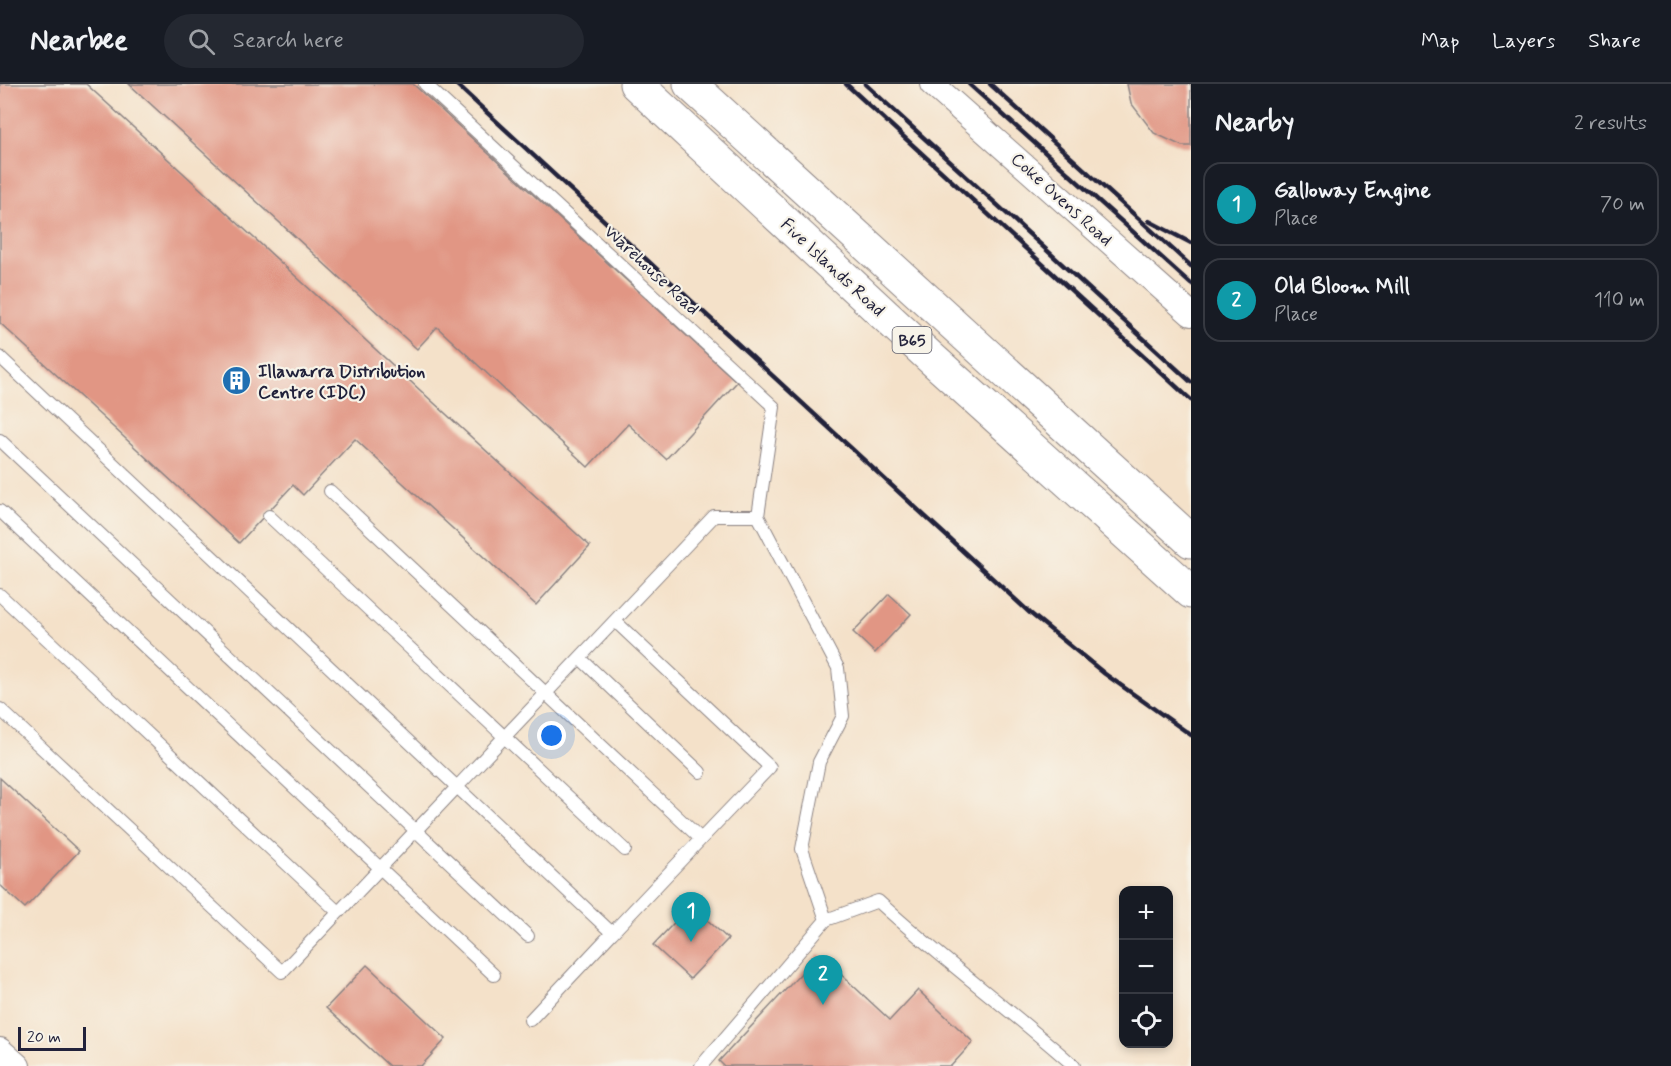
<!DOCTYPE html>
<meta charset="utf-8">
<style>
:root{--surface:#171b24;--page:#242831;--text:#f1f3f6;--muted:#9ea1a6;--line:#363941;--accent:#8c9099}
body{margin:0;font-family:Mynerve,sans-serif;background:var(--page);color:var(--text)}
.controls{position:absolute;right:18px;bottom:18px;display:grid;overflow:hidden;border-radius:12px;box-shadow:0 3px 9px #0003}
.controls button{width:54px;height:54px;display:grid;place-items:center;padding:0;border:0;border-bottom:2px solid var(--line);background:var(--surface);color:var(--text);font:30px sans-serif}
.scale{position:absolute;left:18px;bottom:15px;width:68px;box-sizing:border-box;padding-left:6px;border:3px solid #22223b;border-top:0;font-size:16px;line-height:21px;white-space:nowrap;color:#22223b;-webkit-text-stroke:4px #f7f3e8;paint-order:stroke}
.you{position:absolute;left:552px;top:652px;width:21px;height:21px;margin:-15px;border:4px solid #fff;border-radius:50%;background:#1a73e8;box-shadow:0 0 0 9px #1a73e833}
.badge{display:grid;place-items:center;width:39px;height:39px;border-radius:50%;background:var(--accent);color:#fff;font-size:20px;font-weight:700}
.pin{position:absolute;translate:-50% -50px;filter:drop-shadow(0 2px 3px #0008)}
.pin::after{content:'';position:absolute;top:32px;width:21px;height:18px;background:inherit;clip-path:polygon(0 0,100% 0,50% 100%)}
.list{margin:0;padding:0;list-style:none}
h2{display:flex;justify-content:space-between;align-items:center;height:78px;margin:0;padding:0 24px;font-size:26px}
h2 small{font-size:20px;font-weight:400;color:var(--muted)}
.list li{display:grid;grid-template-columns:39px 1fr auto;gap:18px;align-items:center;box-sizing:border-box;height:84px;margin:0 12px 12px;padding:0 12px;border:2px solid var(--line);border-radius:18px}
.list b{display:block;font-size:22px;white-space:nowrap}
.list p{margin:0;font-size:20px;white-space:nowrap;color:var(--muted)}
.list em{font-size:20px;font-style:normal;color:var(--muted)}
.icon{flex:none;width:33px;height:33px;fill:none;stroke:currentColor;stroke-width:2;stroke-linecap:round;stroke-linejoin:round}
.map{position:relative;flex:none;width:1191px;height:982px;overflow:hidden}
header{display:flex;align-items:center;gap:36px;box-sizing:border-box;height:84px;padding:0 30px;background:var(--surface);border-bottom:2px solid var(--line)}
header strong{font-size:28px}
nav{display:flex;gap:33px;margin-inline-start:auto;font-size:21px}
.search{width:420px;height:54px;background:var(--page);display:flex;align-items:center;gap:15px;box-sizing:border-box;padding:0 21px;border-radius:33px;color:var(--muted);font-size:22px}
main{display:flex}
aside{flex:1;background:var(--surface)}
.map>svg:first-child{display:block}
.building{fill:#e19684}
.lines{fill:none;stroke-linecap:round;stroke-linejoin:round}
.service-casing{stroke:#8b8282;stroke-width:14}
.minor-casing{stroke:#8b8282;stroke-width:26}
.primary-casing{stroke:#8b8282;stroke-width:35}
.service{stroke:#fff;stroke-width:12}
.minor{stroke:#fff;stroke-width:24}
.primary{stroke:#fff;stroke-width:33}
.rail{stroke:#22223b;stroke-width:4.5}
.labels{text-anchor:middle;stroke-width:4.5;stroke-linejoin:round;paint-order:stroke}
.shield{fill:#f7f3e8;stroke:#62616f;stroke-width:1.5}
.shield-label{font-size:16px;font-weight:bold;fill:#22223b}
.street-label{font-size:18px;fill:#22223b;stroke:#f7f3e8}
.poi-label{font-size:18px;font-weight:bold;fill:#22223b;stroke:#f7f3e8;text-anchor:start}
</style>
<header>
<strong>Nearbee</strong>
<div class="search"><svg class="icon" aria-label="search" viewBox="0 0 24 24"><circle cx="10" cy="10" r="6"/><path d="M15 15l6 6"/></svg>Search here</div>
<nav><a>Map</a><a>Layers</a><a>Share</a></nav>
</header>
<main>
<div class="map">
<svg width="1191" height="982" viewBox="0 0 1191 982">
<rect width="100%" height="100%" fill="#f7f3e8"/>
<filter id="ink" filterUnits="userSpaceOnUse"><feTurbulence type="fractalNoise" baseFrequency=".0167" numOctaves="2"/><feDisplacementMap in="SourceGraphic" scale="12" xChannelSelector="R" yChannelSelector="G"/><feConvolveMatrix kernelMatrix="1 2 1 2 8 2 1 2 1" color-interpolation-filters="sRGB"/></filter>
<filter id="wash" filterUnits="userSpaceOnUse"><feTurbulence type="fractalNoise" baseFrequency=".008" numOctaves="4" result="noise"/><feDisplacementMap in="SourceGraphic" scale="24" xChannelSelector="R" yChannelSelector="G"/><feGaussianBlur stdDeviation="1.35" result="paint"/><feColorMatrix in="noise" values="0 0 0 0 0 0 0 0 0 0 0 0 0 0 0 0 0 1.4 0 .05"/><feComposite in="paint" operator="in"/></filter>
<g filter="url(#wash)">
<rect width="100%" height="100%" fill="#f4e1c9"/>
<g id="blocks">
<path class="building" d="M0,0H86L590,462L536,521L355,355L303,411L293,401L239,459L0,239Z
M129,0H413L737,298L666,375L628,340L588,383L437,243L417,265Z
M1127,0H1191V62H1182L1154,49L1131,19Z
M889,510L911,530L875,569L853,548Z
M0,694L79,767L25,824L0,801Z
M691,821L728,855L690,895L653,861Z
M819,870L890,936L918,906L973,958L951,982H724L719,977Z
M367,881L446,955L421,982H389L326,924Z"/>
</g>
</g>
<g filter="url(#ink)">
<use href="#blocks" fill-opacity="0" stroke="#8b8282" stroke-width="1.5"/>
<g class="lines">
<defs>
<path id="service" d="M425,0L774,323L758,432
M0,273L457,703L714,432H758L838,584L843,632L819,678L802,765L826,836
M0,356L528,852
M330,407L701,755L612,849
M0,427L494,891
M269,432L625,766
M0,511L338,828
M615,537L770,683L701,755
M580,574L700,688
M0,625L282,888L457,703L612,849L530,936
M701,982L826,836L878,817C941,875 1010,925 1074,982"/>
<path id="minor" d="M932,0L1191,230
M0,966L18,982"/>
<path id="primary" d="M636,0L931,274L1191,508
M690,0L1191,457"/>
</defs>
<use href="#service" class="service-casing"/>
<use href="#minor" class="minor-casing"/>
<use href="#primary" class="primary-casing"/>
<use href="#service" class="service"/>
<use href="#minor" class="minor"/>
<use href="#primary" class="primary"/>
<path class="rail" d="M456,0L1030,529L1105,590L1191,651
M846,0L1191,316
M865,0L1191,298
M969,0L1191,200
M990,0L1191,182
M1149,137L1191,159"/>
</g>
</g>
<defs>
<symbol id="building-disc" viewBox="-11 -11 22 22"><circle r="9.5" fill="#1f6fb2" stroke="#f7f3e8"/><path d="M-4-6H4V6H1V3H-1V6H-4ZM-2.5-4.3h1.7v1.8h-1.7ZM.8-4.3h1.7v1.8H.8ZM-2.5-1h1.7V.8h-1.7ZM.8-1h1.7V.8H.8Z" fill="#fff"/></symbol>
</defs>
<g fill-rule="evenodd">
<use href="#building-disc" x="220" y="280" width="33" height="33"/>
</g>
<g class="labels">
<rect class="shield" x="892.5" y="243" width="39" height="26" rx="4.5"/>
<g class="shield-label">
<text x="912" y="262">B65</text>
</g>
<g class="street-label">
<text transform="translate(1062 115) rotate(42)" y="6">Coke Ovens Road</text>
<text transform="translate(833 183) rotate(43)" y="6">Five Islands Road</text>
<text transform="translate(652 186) rotate(43)" y="6">Warehouse Road</text>
</g>
<g class="poi-label">
<text x="258" y="293">Illawarra Distribution<tspan x="258" dy="21">Centre (IDC)</tspan></text>
</g>
</g>
</svg>
<div class="controls">
<button>+</button>
<button>−</button>
<button><svg class="icon" aria-label="locate" viewBox="0 0 24 24"><circle cx="12" cy="12" r="6"/><path d="M12 2v4M12 18v4M2 12h4M18 12h4"/></svg></button>
</div>
<div class="scale">20 m</div>
<div class="you"></div>
<div class="pin badge" style="left:691px;top:858px;background:#0f9aa8">1</div>
<div class="pin badge" style="left:823px;top:921px;background:#0f9aa8">2</div>
</div>
<aside>
<h2>Nearby<small>2 results</small></h2>
<ul class="list">
<li><span class="badge" style="background:#0f9aa8">1</span><div><b>Galloway Engine</b><p>Place</p></div><em>70 m</em></li>
<li><span class="badge" style="background:#0f9aa8">2</span><div><b>Old Bloom Mill</b><p>Place</p></div><em>110 m</em></li>
</ul>
</aside>
</main>
